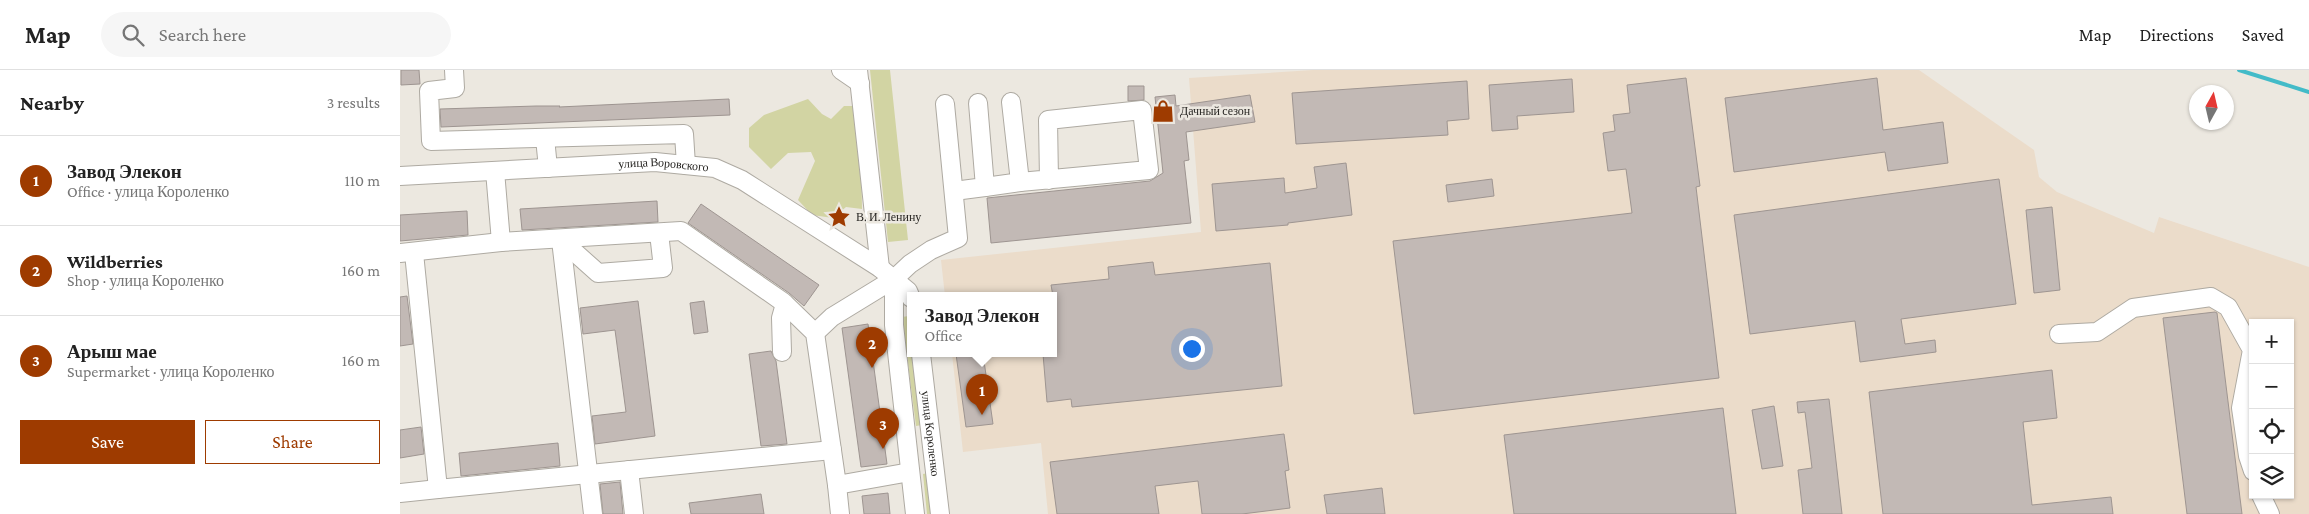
<!DOCTYPE html>
<meta charset="utf-8">
<style>
:root{--surface:#fff;--page:#f6f6f6;--text:#222;--muted:#767676;--line:#e0e0e0;--accent:#9e3b00}
body{margin:0;font-family:"Crimson Pro",serif;background:var(--page);color:var(--text)}
.controls{position:absolute;right:15px;bottom:15px;display:grid;overflow:hidden;border-radius:0px;box-shadow:0 1px 4px #0004}
.controls button{width:45px;height:45px;display:grid;place-items:center;padding:0;border:0;border-bottom:1px solid var(--line);background:var(--surface);color:var(--text);font:25px sans-serif}
.compass{position:absolute;left:1789px;top:15px;width:45px;height:45px;border-radius:50%;background:var(--surface);box-shadow:0 1px 4px #0004;rotate:8deg}
.you{position:absolute;left:791px;top:278px;width:18px;height:18px;margin:-12px;border:4px solid #fff;border-radius:50%;background:#1a73e8;box-shadow:0 0 0 8px #1a73e833}
.badge{display:grid;place-items:center;width:32px;height:32px;border-radius:50%;background:var(--accent);color:#fff;font-size:16px;font-weight:700}
.pin{position:absolute;translate:-50% -41px;filter:drop-shadow(0 1px 2px #0008)}
.pin::after{content:'';position:absolute;top:26px;width:18px;height:15px;background:inherit;clip-path:polygon(0 0,100% 0,50% 100%)}
.popup{position:absolute;left:507px;top:222px;width:150px;height:65px;box-sizing:border-box;display:grid;place-content:center;border-radius:0px;background:var(--surface);filter:drop-shadow(0 1px 4px #0005);font-size:16px;white-space:nowrap;color:var(--muted)}
.popup b{font-size:19px;color:var(--text)}
.popup::after{content:'';position:absolute;left:50%;top:100%;margin-left:-10px;border:10px solid transparent;border-top-color:var(--surface)}
.list{margin:0;padding:0;list-style:none}
h2{display:flex;justify-content:space-between;align-items:center;height:65px;margin:0;padding:0 20px;font-size:21px}
h2 small{font-size:16px;font-weight:400;color:var(--muted)}
.list li{display:grid;grid-template-columns:32px 1fr auto;gap:15px;align-items:center;box-sizing:border-box;height:90px;padding:0 20px;border-top:1px solid var(--line)}
.list b{display:block;font-size:19px;white-space:nowrap}
.list p{margin:0;font-size:16px;white-space:nowrap;color:var(--muted)}
.list em{font-size:16px;font-style:normal;color:var(--muted)}
.actions{display:flex;gap:10px;padding:15px 20px}
.actions a{flex:1;padding:11px 0;border:1px solid var(--accent);border-radius:0px;text-align:center;font-size:18px;color:var(--accent)}
.actions .main{background:var(--accent);color:#fff}
.icon{flex:none;width:28px;height:28px;fill:none;stroke:currentColor;stroke-width:2;stroke-linecap:round;stroke-linejoin:round}
.map{position:relative;flex:none;width:1909px;height:444px;overflow:hidden}
header{display:flex;align-items:center;gap:30px;box-sizing:border-box;height:70px;padding:0 25px;background:var(--surface);border-bottom:1px solid var(--line)}
header strong{font-size:24px}
nav{display:flex;gap:28px;margin-inline-start:auto;font-size:18px}
.search{width:350px;height:45px;background:var(--page);display:flex;align-items:center;gap:12px;box-sizing:border-box;padding:0 18px;border-radius:28px;color:var(--muted);font-size:19px}
main{display:flex}
aside{flex:1;background:var(--surface)}
.map>svg:first-child{display:block}
.industrial{fill:#ebdcca;fill-rule:evenodd}
.green{fill:#d2d4a3}
.lines{fill:none;stroke-linecap:round;stroke-linejoin:round}
.stream{stroke:#43bbc8;stroke-width:4}
.building{fill:#c2b9b5;stroke:#9e9591}
.minor-casing{stroke:#aeaaa2;stroke-width:20}
.minor{stroke:#fff;stroke-width:18}
.labels{text-anchor:middle;stroke-width:5;stroke-linejoin:round;paint-order:stroke}
.poi-label{font-size:12px;fill:#282623;stroke:#ece8e0;text-anchor:start}
.street-label{font-size:12px;fill:#282623;stroke:#ece8e0}
</style>
<header>
<strong>Map</strong>
<div class="search"><svg class="icon" aria-label="search" viewBox="0 0 24 24"><circle cx="10" cy="10" r="6"/><path d="M15 15l6 6"/></svg>Search here</div>
<nav><a>Map</a><a>Directions</a><a>Saved</a></nav>
</header>
<main>
<aside>
<h2>Nearby<small>3 results</small></h2>
<ul class="list">
<li><span class="badge">1</span><div><b>Завод Элекон</b><p>Office · улица Короленко</p></div><em>110 m</em></li>
<li><span class="badge">2</span><div><b>Wildberries</b><p>Shop · улица Короленко</p></div><em>160 m</em></li>
<li><span class="badge">3</span><div><b>Арыш мае</b><p>Supermarket · улица Короленко</p></div><em>160 m</em></li>
</ul>
<div class="actions"><a class="main">Save</a><a>Share</a></div>
</aside>
<div class="map">
<svg width="1909" height="444" viewBox="0 0 1909 444">
<rect width="100%" height="100%" fill="#ece8e0"/>
<path class="industrial" d="M913,0H1519L1634,80L1639,107L1657,122L1754,163L1759,147L1909,197V444H648L641,373L563,382L552,284H653V226H545L541,190L801,162L789,8ZM1853,253H1890V425H1853Z"/>
<path class="green" d="M470,0H490L508,170L488,172Z
M408,29L422,44L431,49L444,36H455L461,88L462,139L446,137L433,148L412,145L398,130L415,91L411,82L388,83L371,99L349,77V58L364,45Z
M509,246L511,284H513L522,355L516,356L502,247Z
M528,403L532,444H527L523,404Z"/>
<g class="lines">
<path class="stream" d="M1839,0L1909,22"/>
</g>
<path class="building" d="M1,0H19L20,14L1,15Z
M1286,8L1300,116L1296,117L1319,308L1014,344L993,171L1232,143L1226,99L1208,101L1203,63L1215,61L1213,45L1230,43L1227,15Z
M1477,8L1483,60L1543,52L1548,93L1488,101L1485,82L1334,102L1325,28Z
M1172,9L1174,42L1117,46L1118,59L1092,61L1089,15Z
M1067,11L1069,49L1047,51L1048,65L896,74L892,23Z
M728,16H744V30L728,31Z
M775,25L776,36L850,25L855,52L786,62L789,90L784,91L791,153L591,173L587,128L750,111L763,103L755,27Z
M329,29L330,45L41,57L40,39L136,36H160L159,37Z
M946,93L952,145L888,153V155L816,161L812,114L884,108L885,123L917,118L914,97Z
M1092,109L1094,126L1048,132L1046,115Z
M1599,109L1616,234L1501,249L1505,274L1535,270L1536,282L1460,292L1455,251L1350,264L1334,145Z
M257,131L258,152L122,160L120,139Z
M301,134L419,215L404,236L389,223L288,153Z
M1652,137L1660,220L1634,223L1626,140Z
M67,141L68,165L0,171V145Z
M753,192L755,205L870,193L882,316L672,337L671,329L647,332L643,284H653V226L651,215L709,209L708,197Z
M7,226L13,274L0,276V227Z
M238,231L255,366L195,374L192,346L226,342L215,260L183,264L180,238Z
M304,231L308,262L294,264L290,233Z
M1815,242L1817,243L1842,444H1787L1763,248Z
M468,254L487,394L461,397L442,258Z
M371,281L376,291L387,374L361,376L349,284Z
M556,284H583L593,354L566,357Z
M1652,300L1657,348L1623,352L1632,435L1711,427L1713,444H1483L1469,322Z
M1429,329L1442,444H1403L1398,400L1412,398L1405,342L1398,343L1397,332Z
M1374,336L1383,396L1362,399L1352,340Z
M1323,338L1336,444H1114L1104,365Z
M21,357L24,384L0,388V360Z
M884,364L889,400L885,401L890,438L842,444H802L798,411L755,416L759,444H657L650,392Z
M158,373L160,396L61,406L59,383Z
M220,412L223,444H203L200,414Z
M982,418L985,444H927L924,425Z
M488,423L490,444H464L462,426Z
M361,424L364,444H291L289,433Z"/>
<g class="lines">
<defs>
<g id="minor">
<path d="M54,0L55,18L29,21L31,71L284,64L286,95"/>
<path d="M441,0L460,13"/>
<path d="M458,0L480,198"/>
<path d="M145,68L148,98"/>
<path d="M95,101L101,172"/>
<path id="s1" d="M0,106L255,92L315,98L342,110L480,198L508,221L511,228"/>
<path d="M620,112L749,100L742,40L648,50L649,110"/>
<path d="M585,117L620,112L611,32"/>
<path d="M554,121L585,117L578,33"/>
<path d="M161,170L193,444"/>
<path d="M161,170L198,203L263,198L259,163"/>
<path d="M0,183L101,172L281,161L383,232L415,263L437,415L510,402"/>
<path d="M14,183L38,419L432,380"/>
<path d="M494,209V255L515,444"/>
<path d="M415,263L432,247L494,209L510,194L531,180L558,168L545,34"/>
<path d="M1659,264L1697,262L1733,238L1811,227L1828,237L1852,280L1841,338L1848,386L1853,401"/>
<path d="M382,282L381,248L385,234"/>
<path id="s2" d="M521,284L540,444"/>
<path d="M229,400L234,444"/>
<path d="M437,415L440,444"/>
<path d="M0,423L38,419"/>
<path d="M1861,425L1870,444"/>
</g>
</defs>
<use href="#minor" class="minor-casing"/>
<use href="#minor" class="minor"/>
</g>
<defs>
<symbol id="shop-bare" viewBox="-9 -9 18 18"><path d="M-5-2.5h2.3a2.7 3.5 0 0 1 5.4 0H5L5.5 6h-11ZM-1.5-2.5h3a1.5 2.3 0 0 0-3 0Z" fill="#9e3b00" stroke="#ece8e0" stroke-width="2.5" paint-order="stroke"/></symbol>
<symbol id="sight-bare" viewBox="-9 -9 18 18"><path d="M0-6L1.8-2.2L6-1.7L2.9 1.2L3.7 5.4L0 3.3L-3.7 5.4L-2.9 1.2L-6-1.7L-1.8-2.2Z" fill="#9e3b00" stroke="#ece8e0" stroke-width="2.5" paint-order="stroke"/></symbol>
</defs>
<g fill-rule="evenodd">
<use href="#shop-bare" x="747" y="25" width="32" height="32"/>
<use href="#sight-bare" x="423" y="131" width="32" height="32"/>
</g>
<g class="labels">
<g class="poi-label">
<text x="780" y="45">Дачный сезон</text>
<text x="456" y="151">В. И. Ленину</text>
</g>
<g class="street-label">
<text dy="4" stroke="none"><textPath href="#s1" startOffset="264">улица Воровского</textPath></text>
<text dy="4" stroke="none"><textPath href="#s2" startOffset="80">улица Короленко</textPath></text>
</g>
</g>
</svg>
<div class="controls">
<button>+</button>
<button>−</button>
<button><svg class="icon" aria-label="locate" viewBox="0 0 24 24"><circle cx="12" cy="12" r="6"/><path d="M12 2v4M12 18v4M2 12h4M18 12h4"/></svg></button>
<button><svg class="icon" aria-label="layers" viewBox="0 0 24 24"><path d="M12 4l9 5-9 5-9-5zM3 14l9 5 9-5"/></svg></button>
</div>
<svg class="compass" viewBox="-18 -18 36 36"><path d="M0-13l5 13h-10z" fill="#e53935"/><path d="M0 13l5-13h-10z" fill="#767676"/></svg>
<div class="you"></div>
<div class="pin badge" style="left:582px;top:345px">1</div>
<div class="popup"><b>Завод Элекон</b>Office</div>
<div class="pin badge" style="left:472px;top:298px">2</div>
<div class="pin badge" style="left:483px;top:379px">3</div>
</div>
</main>
